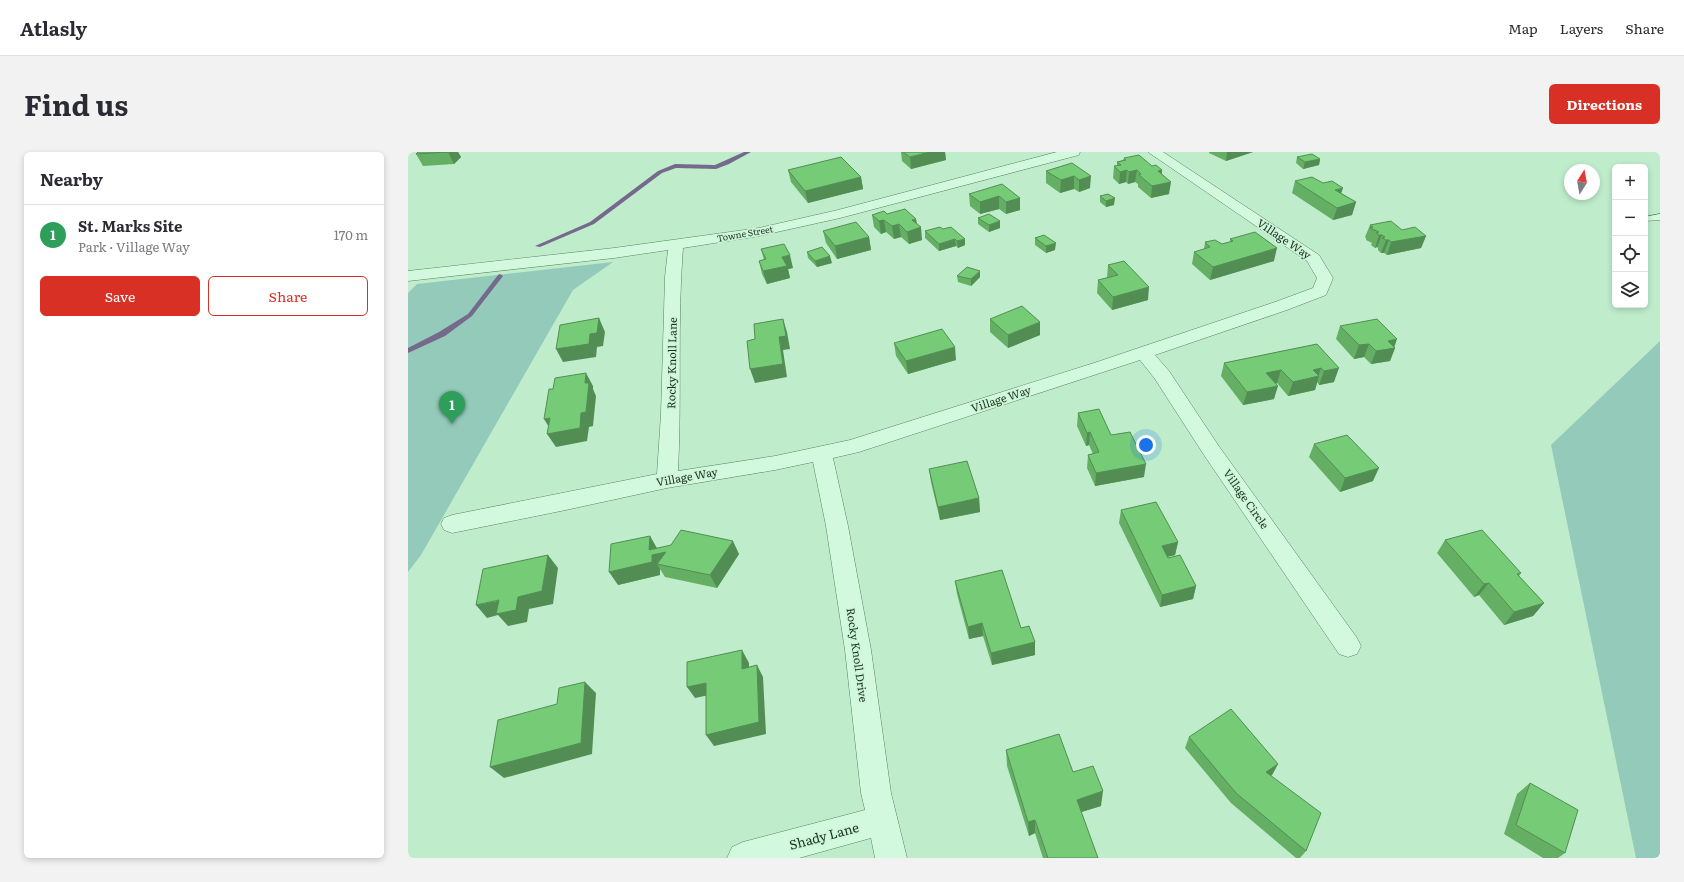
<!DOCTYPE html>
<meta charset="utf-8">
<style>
:root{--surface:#fff;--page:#f2f2f3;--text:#2b2b33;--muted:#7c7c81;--line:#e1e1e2;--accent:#d93025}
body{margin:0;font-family:Literata,serif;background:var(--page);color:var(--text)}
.controls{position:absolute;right:12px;top:12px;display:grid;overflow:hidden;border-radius:6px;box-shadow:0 2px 6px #0003}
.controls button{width:36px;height:36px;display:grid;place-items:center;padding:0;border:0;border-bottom:1px solid var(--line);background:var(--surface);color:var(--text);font:20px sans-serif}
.compass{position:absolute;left:1156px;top:12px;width:36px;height:36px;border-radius:50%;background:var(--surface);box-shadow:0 2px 6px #0003;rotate:11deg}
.you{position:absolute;left:738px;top:293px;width:14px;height:14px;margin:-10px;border:3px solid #fff;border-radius:50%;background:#1a73e8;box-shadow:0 0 0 6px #1a73e833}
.badge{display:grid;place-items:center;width:26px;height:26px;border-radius:50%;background:var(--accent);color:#fff;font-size:13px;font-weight:700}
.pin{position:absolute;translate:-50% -33px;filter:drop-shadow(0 1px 2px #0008)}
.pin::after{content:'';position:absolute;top:21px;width:14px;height:12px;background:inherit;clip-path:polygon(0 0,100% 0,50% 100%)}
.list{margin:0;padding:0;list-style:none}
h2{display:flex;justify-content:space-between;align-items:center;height:52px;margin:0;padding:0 16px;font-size:17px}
h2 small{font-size:13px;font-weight:400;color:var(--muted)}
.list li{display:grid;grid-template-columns:26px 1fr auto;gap:12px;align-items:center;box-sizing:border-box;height:60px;padding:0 16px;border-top:1px solid var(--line)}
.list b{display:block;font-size:15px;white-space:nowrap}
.list p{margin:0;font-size:13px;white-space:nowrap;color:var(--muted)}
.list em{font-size:13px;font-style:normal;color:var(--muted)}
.actions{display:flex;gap:8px;padding:12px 16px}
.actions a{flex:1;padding:9px 0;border:1px solid var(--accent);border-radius:6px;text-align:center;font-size:14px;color:var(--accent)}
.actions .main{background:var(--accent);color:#fff}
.icon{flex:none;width:22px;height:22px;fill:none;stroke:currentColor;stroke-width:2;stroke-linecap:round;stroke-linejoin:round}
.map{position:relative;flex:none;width:1252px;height:706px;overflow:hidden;border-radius:6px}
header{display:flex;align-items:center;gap:24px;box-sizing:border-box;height:56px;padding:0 20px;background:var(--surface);border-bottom:1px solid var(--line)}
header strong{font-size:19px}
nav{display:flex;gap:22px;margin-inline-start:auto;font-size:14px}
.intro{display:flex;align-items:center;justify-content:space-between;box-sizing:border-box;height:96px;padding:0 24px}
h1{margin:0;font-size:28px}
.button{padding:10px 18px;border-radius:6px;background:var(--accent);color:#fff;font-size:14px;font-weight:700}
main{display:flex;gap:24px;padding:0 24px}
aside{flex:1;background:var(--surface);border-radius:6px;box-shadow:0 2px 6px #0003}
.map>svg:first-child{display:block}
.green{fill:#93caba}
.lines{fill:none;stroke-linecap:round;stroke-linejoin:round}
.stream{fill:#766a8c;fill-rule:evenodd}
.lane-casing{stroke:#58855d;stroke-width:1}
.street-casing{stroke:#58855d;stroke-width:1}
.lane{fill:#d2f8dd;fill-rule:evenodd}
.street{fill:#d2f8dd;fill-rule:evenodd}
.wall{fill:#65af65}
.shaded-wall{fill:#528e53}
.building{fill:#75cb76;stroke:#528e53}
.labels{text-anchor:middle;stroke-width:3;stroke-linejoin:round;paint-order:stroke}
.far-street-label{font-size:9px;fill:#1c351e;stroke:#cef5da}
.street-label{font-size:11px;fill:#1c351e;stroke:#cef5da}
.near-street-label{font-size:13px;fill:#1c351e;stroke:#cef5da}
</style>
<header>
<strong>Atlasly</strong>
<nav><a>Map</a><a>Layers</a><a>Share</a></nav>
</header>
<div class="intro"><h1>Find us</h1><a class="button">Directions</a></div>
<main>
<aside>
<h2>Nearby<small></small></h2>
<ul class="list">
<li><span class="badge" style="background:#2e9e5b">1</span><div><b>St. Marks Site</b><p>Park · Village Way</p></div><em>170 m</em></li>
</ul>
<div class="actions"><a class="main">Save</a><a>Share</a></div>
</aside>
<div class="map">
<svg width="1252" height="706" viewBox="0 0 1252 706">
<rect width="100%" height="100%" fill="#bfedcc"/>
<path class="green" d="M205,110L165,138L13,403L0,420V141L9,132Z
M1252,189V706H1228L1143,293Z"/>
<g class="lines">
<path class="stream" d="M336,0H343L321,12L308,17L268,16L254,21L186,72L132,95L127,94L182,70L250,19L267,12L307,13Z
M92,122L95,124L64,164L37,184L0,201V196L31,180L60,162L90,123Z"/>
<defs>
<path id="lane" d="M1252,62V68L1237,69V65Z"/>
<path id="street" d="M649,0H672L671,3L432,66L351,84L275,96C269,170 274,244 270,319L367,304L442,288L686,211L867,150L905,136L909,126L899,109L740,0H755L911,103L925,126L918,143L879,158L747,203L761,219L810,293L949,486L953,494L949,502L940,505L931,502L796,303L747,227L732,208L451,300L425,306L440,374L463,498L483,641L499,706H467L463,686L391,706H319L324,695L335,690L457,658L453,641L437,498L418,374L405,310L367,318L259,336L153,359L44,381L36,378L33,372L36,366L44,363L249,322L253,262L257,125L260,98L206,106L0,129V119L206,96L351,76L430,58Z"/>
</defs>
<use href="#lane" class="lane-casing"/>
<use href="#street" class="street-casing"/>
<use href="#lane" class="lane"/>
<use href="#street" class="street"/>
</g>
<path class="wall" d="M10,0H50L53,5L46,12L15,14L8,2Z
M493,0H537L538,8L503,17L494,9Z
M801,0H845L818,9L801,1Z
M889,5L912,7L911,13L895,17L888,11Z
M716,6L744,14L754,18V22L761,42L743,46L730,35V32L727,30L720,32L718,30L711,32L705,26L706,14H709V10L715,8Z
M664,11L682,36L671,40L666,37L652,41L638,31V19Z
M380,18L453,25L455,37L400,51L383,30Z
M887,29L933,41L948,50L944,63L925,68L884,41Z
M561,42L612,46V58L598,62L591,57L572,62L562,54Z
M692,44L706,53L698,55L692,50Z
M479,62L509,72L514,88L501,92L493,85L486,87L478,80L473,82L466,75L464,63Z
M570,66L592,69V76L581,80L570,72Z
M962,73L994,78L1018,84L1013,96L979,103L976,101H973L970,98V96L969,95L967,96L963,93L964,91L958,88V86L957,85Z
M532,75L557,93L550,96L548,94L531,99L517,86V79Z
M415,79L461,85L463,98L429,107L418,91Z
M627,86L647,98L638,101L627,93Z
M822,87L866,109L802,128L784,112L786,100L796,97L797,90L814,92L822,90Z
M353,97L385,116L380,117L382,126L359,132L354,122L351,109L356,108Z
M399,100L424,111L409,115L400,106Z
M700,113L740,148L704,158L689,141L690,128L699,126Z
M549,124L572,125L563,134L550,130Z
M582,167L632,183L600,196L582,180Z
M932,174L986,194L987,196L982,209L963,212L956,205L946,207L928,187Z
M486,191L548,208L500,222L488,204Z
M909,192L926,230L911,233L909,230L907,238L880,244L869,231L868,232L866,247L835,253L813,224L816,211Z
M670,261L703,283L736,325L687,334L679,316L680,303L685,302L681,293L678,294L669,274Z
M906,292L965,329L932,340L901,305Z
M521,317L571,346L572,360L532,368L523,330Z
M713,358L770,390L767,403L759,405L788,434L785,447L752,455L711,371Z
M242,384L249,396L331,402L309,436L257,425L252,417V423L210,433Z
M1037,388L1113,421L1111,424L1136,451L1125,464L1096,473L1071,443L1066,445L1029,401Z
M547,429L613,476L627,490V503L584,513L575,484L561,487L549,442Z
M781,585L870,612L864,623L862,624L898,699L892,706H888L823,651L777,596Z
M598,598L665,620L693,654L673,660L690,706H635L627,681L621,684L599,614Z
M1122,631L1157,701L1150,706H1135L1096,682L1109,642Z"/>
<path class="shaded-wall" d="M40,0H50L53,5L46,12Z
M522,0H537L538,8L503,17L502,5Z
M819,0H845L818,9Z
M912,7L911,13L895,17L897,10Z
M719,18L718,30L711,32L712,20Z
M729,18L727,30L720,32L721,20Z
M754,18L753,30L750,19Z
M666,24V37L652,41L653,28Z
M683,24L682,36L671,40V28Z
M453,25L455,37L400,51L397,39Z
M763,30L761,42L743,46L744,34Z
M935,36L931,48L927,38Z
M591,44V57L572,62V50Z
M612,46V58L598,62V50Z
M707,46L706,53L698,55V49Z
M948,50L944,63L925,68L929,56Z
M508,67L510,76L513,75L514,88L501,92L499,80L504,68Z
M476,68L478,80L473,82L471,69Z
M592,69V76L581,80V73Z
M491,72L493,85L486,87L484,74Z
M971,83H974L969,95L967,96Z
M1018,84L1013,96L979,103L983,90Z
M461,85L463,98L429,107L427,94Z
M547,87L548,94L531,99V92Z
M557,87V93L550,96L549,89Z
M978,88H981L976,101H973Z
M648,91L647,98L638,101V94Z
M869,96L866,109L802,128L805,115Z
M382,103L385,116L380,117L382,126L359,132L355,119L374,105Z
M422,104L424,111L409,115L407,109Z
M572,119V125L563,134V127Z
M741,135L740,148L704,158L705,145Z
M191,166L197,180L195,194L189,195L188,205L155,210L148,197L182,182Z
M375,167L379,180L382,197L375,198L379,225L347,231L342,217L371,185Z
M632,170V183L600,196V183Z
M989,187L986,196H987L982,209L963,212L968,199L980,189Z
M961,192L956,205L946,207L951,193Z
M547,195L548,208L500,222L498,209Z
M913,216L910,225L911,224L907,238L880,244L885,230L905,218Z
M931,216L926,230L911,233L916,219Z
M873,218L869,231L854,234L858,221Z
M178,221L185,234V237L188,244L185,274L181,275L179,289L148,295L139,282L177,231Z
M870,234L866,247L835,253L839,240Z
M142,266L144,280L136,267Z
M682,280L681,293L678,294L679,281Z
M738,312L736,325L687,334L688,321Z
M971,316L965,329L932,340L937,326Z
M571,346L572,360L532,368L530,355Z
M242,384L249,397L258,400L249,412L252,417V423L210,433L201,420L241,398Z
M325,389L331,402L309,436L302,423Z
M770,390L767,403L751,407L754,394Z
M140,403L150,416L145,452L121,457L119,470L100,474L90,463L79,466L68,453L110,445Z
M1081,431L1071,443L1066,445L1076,432Z
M788,434L785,447L752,455L754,443Z
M1136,451L1125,464L1096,473L1106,460Z
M574,471L575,484L561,487L560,475Z
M627,490V503L584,513L583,501Z
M334,498L341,511V529L334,517Z
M349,513L355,525L358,582L306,594L298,583Z
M177,530L188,541L184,602L96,626L82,615Z
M298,531L306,542L287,546L279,535Z
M870,612L864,623L852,631L858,620Z
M695,639L693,654L667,662L669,648Z
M627,668V681L621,684L620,670Z"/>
<path class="building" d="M10,0H40L8,2Z
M495,0H522L502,5Z
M904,2L912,7L897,10L889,5Z
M731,3L744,14L748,13L754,18L750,19L763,30L744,34L731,23L733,22L729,18L721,20L719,18L712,20L706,14L713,13L709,10L718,8L716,6Z
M433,5L453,25L397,39L380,18Z
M664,11L683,24L671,28L666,24L653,28L638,19Z
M904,25L915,31L924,29L935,36L927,38L948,50L929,56L887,29Z
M594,32L612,46L598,50L591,44L572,50L561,42Z
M700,42L707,46L698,49L692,44Z
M497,57L508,67L504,68L513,75L499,80L491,72L484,74L476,68L471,69L464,63L476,59L479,62Z
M581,62L592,69L581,73L570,66Z
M983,69L994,78L1007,75L1018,84L983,90L981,88H978L974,86L977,85L974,83H971L968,81L971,80L962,76L965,75L962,73Z
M448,70L461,85L427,94L415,79Z
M532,75L535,77L543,75L557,87L549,89L547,87L531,92L517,79Z
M847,80L869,96L805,115L786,100L802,95L797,90L807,88L814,92L825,89L822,87Z
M636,83L648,91L638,94L627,86Z
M376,92L382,103L374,105L379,114L355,119L351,109L358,107L353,97Z
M414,95L422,104L407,109L399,100Z
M716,109L741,135L705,145L690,128L710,123L700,113Z
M559,115L572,119L563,127L549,124Z
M614,154L632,170L600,183L582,167Z
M191,166L189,181L182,182L181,192L148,197L152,173Z
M375,167L378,184L371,185L375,212L342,217L339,189L347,187L346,172Z
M969,167L989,187L980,189L987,196L968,199L961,192L951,193L932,174Z
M534,177L547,195L498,209L486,191Z
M909,192L931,216L916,219L913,216L905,218L911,224L885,230L873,218L858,221L870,234L839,240L816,211Z
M178,221L177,231H181L178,260L173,261L172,276L139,282L142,266L136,267L141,237H145L147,226Z
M691,257L703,283L722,280L738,312L688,321L680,303L691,300L682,280L679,281L670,261Z
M939,283L971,316L937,326L906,292Z
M559,309L571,346L530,355L521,317Z
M748,350L770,390L754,394L760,406L772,403L788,434L754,443L713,358Z
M273,378L325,389L302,423L249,412L258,400L244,403V410L201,420L203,392L242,384L241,398L263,393Z
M1074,378L1113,421L1109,422L1136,451L1106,460L1081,431L1076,432L1037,388Z
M140,403L134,439L110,445L108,458L88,462L91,448L68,453L75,417Z
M594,418L613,476L621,474L627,490L583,501L574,471L560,475L547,429Z
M334,498V517L349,513L351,570L298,583V531L279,535V510Z
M177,530L173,591L82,615L90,568L149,552L151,536Z
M823,557L870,612L858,620L913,661L898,699L828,641L781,585Z
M651,582L665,620L685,614L695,639L669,648L690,706H640L627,668L620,670L598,598Z
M1122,631L1170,658L1157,701L1108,673Z"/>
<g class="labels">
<g class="far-street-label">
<text transform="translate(337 82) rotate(-10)" y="3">Towne Street</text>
</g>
<g class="street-label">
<text transform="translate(876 87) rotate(34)" y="4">Village Way</text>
<text transform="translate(264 211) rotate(-89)" y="4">Rocky Knoll Lane</text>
<text transform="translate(593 247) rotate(-18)" y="4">Village Way</text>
<text transform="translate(279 325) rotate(-10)" y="4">Village Way</text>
<text transform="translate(838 347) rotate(55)" y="4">Village Circle</text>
<text transform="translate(449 503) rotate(82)" y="4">Rocky Knoll Drive</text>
</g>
<g class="near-street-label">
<text transform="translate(416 684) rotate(-15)" y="5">Shady Lane</text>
</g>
</g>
</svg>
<div class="controls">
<button>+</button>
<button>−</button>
<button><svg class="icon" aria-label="locate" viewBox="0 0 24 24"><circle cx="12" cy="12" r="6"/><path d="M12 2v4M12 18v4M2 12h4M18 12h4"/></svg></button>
<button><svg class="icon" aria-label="layers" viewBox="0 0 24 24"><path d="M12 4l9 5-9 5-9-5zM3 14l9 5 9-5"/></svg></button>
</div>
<svg class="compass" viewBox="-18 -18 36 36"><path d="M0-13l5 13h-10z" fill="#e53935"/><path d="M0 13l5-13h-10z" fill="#7c7c81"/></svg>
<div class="you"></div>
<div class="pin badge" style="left:44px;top:272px;background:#2e9e5b">1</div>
</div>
</main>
